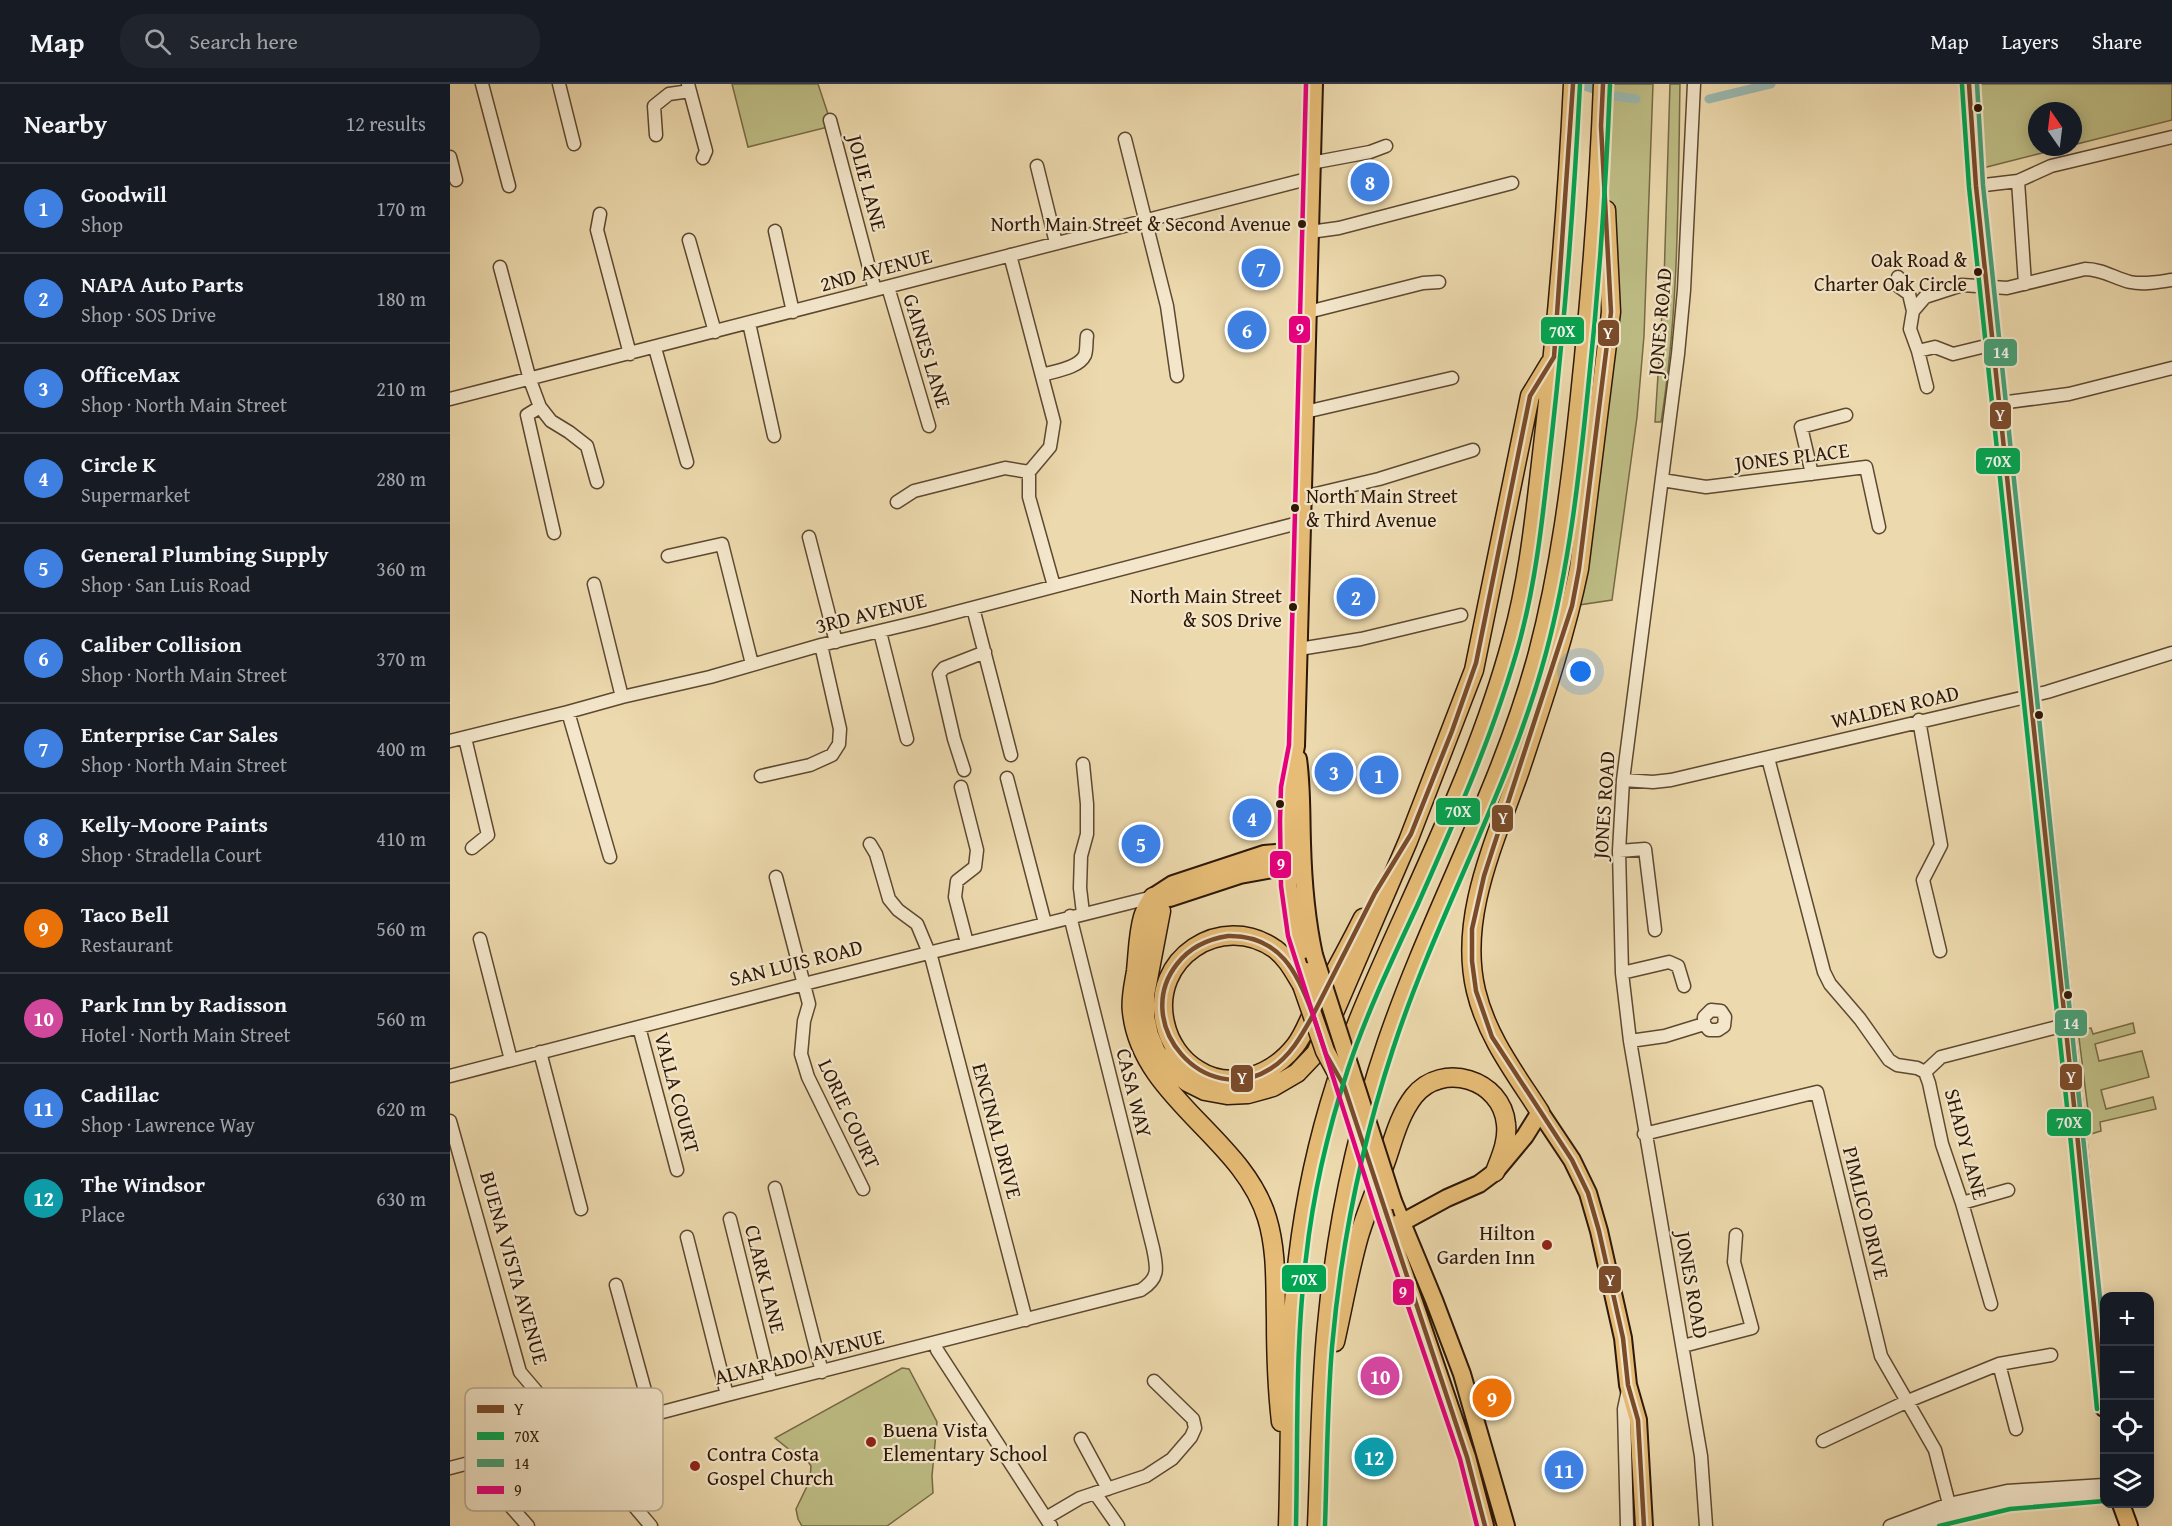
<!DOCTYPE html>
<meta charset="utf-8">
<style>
:root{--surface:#171b24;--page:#20242c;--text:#f1f3f6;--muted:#9ea1a6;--line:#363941;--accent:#db2777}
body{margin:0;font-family:"Gentium Book Plus",serif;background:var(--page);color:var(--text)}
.controls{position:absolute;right:18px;bottom:18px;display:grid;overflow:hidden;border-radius:12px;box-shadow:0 3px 15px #0003}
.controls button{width:54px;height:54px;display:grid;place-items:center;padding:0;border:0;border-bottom:2px solid var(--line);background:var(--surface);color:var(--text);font:30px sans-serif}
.compass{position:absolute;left:1578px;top:18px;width:54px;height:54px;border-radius:50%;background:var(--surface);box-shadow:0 3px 15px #0003;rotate:346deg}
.you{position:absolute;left:1131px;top:588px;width:21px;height:21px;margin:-15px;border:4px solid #fff;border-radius:50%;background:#1a73e8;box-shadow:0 0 0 9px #1a73e833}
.badge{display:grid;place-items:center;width:39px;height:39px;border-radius:50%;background:var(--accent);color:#fff;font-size:20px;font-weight:700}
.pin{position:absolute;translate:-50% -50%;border:3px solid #fff;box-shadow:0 2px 6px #0006}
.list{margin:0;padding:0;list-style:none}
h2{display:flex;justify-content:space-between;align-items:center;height:78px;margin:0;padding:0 24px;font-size:26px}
h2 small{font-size:20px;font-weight:400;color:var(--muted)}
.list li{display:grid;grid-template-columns:39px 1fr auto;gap:18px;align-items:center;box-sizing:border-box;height:90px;padding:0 24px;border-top:2px solid var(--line)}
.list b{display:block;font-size:22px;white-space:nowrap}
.list p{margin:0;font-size:20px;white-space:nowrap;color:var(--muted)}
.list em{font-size:20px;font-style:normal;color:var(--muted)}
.icon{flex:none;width:33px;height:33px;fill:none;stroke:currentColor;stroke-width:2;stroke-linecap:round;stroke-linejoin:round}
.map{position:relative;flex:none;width:1722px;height:1442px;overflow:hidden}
header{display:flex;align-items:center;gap:36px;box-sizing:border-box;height:84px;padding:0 30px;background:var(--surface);border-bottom:2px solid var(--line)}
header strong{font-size:28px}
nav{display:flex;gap:33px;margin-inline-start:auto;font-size:21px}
.search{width:420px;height:54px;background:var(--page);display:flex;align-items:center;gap:15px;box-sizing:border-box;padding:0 21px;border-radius:24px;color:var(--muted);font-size:22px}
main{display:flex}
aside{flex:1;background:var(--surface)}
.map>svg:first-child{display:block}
.green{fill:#bebd85;stroke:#766a46;stroke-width:1.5}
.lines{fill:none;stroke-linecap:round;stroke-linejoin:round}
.canal{stroke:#9ab9b2;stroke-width:9}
.minor-casing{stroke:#5d4830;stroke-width:15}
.major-casing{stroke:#2d1707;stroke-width:20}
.highway-casing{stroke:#2d1707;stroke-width:21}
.minor{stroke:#f3e6ca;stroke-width:12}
.major{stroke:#e6bc76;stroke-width:16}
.highway{stroke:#e6bc76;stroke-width:18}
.major-bridge-casing{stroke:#2d1707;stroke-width:20;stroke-linecap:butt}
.highway-bridge-casing{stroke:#2d1707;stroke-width:21;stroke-linecap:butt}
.major-bridge{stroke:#e6bc76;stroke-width:16}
.highway-bridge{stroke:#e6bc76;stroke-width:18}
.bus-1-casing{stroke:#f3e6ca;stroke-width:9}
.bus-2-casing{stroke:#f3e6ca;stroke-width:9}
.bus-3-casing{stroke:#f3e6ca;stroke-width:9}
.bus-4-casing{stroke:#f3e6ca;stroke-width:9}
.bus-1{stroke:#7a4b2a;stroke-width:4.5}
.bus-2{stroke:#00a651;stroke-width:4.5}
.bus-3{stroke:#46a076;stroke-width:4.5}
.bus-4{stroke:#e5007d;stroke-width:4.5}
.bus-dot{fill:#2d1707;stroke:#f3e6ca;stroke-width:2}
.poi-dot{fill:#8f2418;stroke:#f3e6ca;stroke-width:2}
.labels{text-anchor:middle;stroke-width:4.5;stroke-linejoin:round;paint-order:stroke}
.bus-label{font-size:20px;fill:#2d1707;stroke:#f3e6ca;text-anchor:end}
.street-label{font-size:21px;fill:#2d1707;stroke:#f3e6ca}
.poi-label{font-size:21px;fill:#2d1707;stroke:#f3e6ca;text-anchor:start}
.key{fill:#f3e6ca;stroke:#b8a890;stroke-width:1.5}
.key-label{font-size:16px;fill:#2d1707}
.line-badge{stroke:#f3e6ca;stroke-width:2}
.badge-label{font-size:16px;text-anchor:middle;font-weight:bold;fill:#fff}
</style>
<header>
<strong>Map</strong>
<div class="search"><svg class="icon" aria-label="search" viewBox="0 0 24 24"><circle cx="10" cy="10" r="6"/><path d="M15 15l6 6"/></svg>Search here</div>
<nav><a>Map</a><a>Layers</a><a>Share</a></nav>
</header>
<main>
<aside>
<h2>Nearby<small>12 results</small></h2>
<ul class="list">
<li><span class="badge" style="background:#3f7fe0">1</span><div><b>Goodwill</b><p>Shop</p></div><em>170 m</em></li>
<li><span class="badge" style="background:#3f7fe0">2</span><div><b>NAPA Auto Parts</b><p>Shop · SOS Drive</p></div><em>180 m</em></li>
<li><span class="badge" style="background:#3f7fe0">3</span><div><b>OfficeMax</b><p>Shop · North Main Street</p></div><em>210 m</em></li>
<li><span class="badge" style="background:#3f7fe0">4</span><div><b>Circle K</b><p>Supermarket</p></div><em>280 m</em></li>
<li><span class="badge" style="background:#3f7fe0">5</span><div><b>General Plumbing Supply</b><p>Shop · San Luis Road</p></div><em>360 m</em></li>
<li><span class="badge" style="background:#3f7fe0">6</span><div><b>Caliber Collision</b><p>Shop · North Main Street</p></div><em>370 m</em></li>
<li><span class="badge" style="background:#3f7fe0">7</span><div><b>Enterprise Car Sales</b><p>Shop · North Main Street</p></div><em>400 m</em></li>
<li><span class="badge" style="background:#3f7fe0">8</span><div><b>Kelly-Moore Paints</b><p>Shop · Stradella Court</p></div><em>410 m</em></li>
<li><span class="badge" style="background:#e8710a">9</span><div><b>Taco Bell</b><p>Restaurant</p></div><em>560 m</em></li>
<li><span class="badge" style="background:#d1479c">10</span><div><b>Park Inn by Radisson</b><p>Hotel · North Main Street</p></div><em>560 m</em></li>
<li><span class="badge" style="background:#3f7fe0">11</span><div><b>Cadillac</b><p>Shop · Lawrence Way</p></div><em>620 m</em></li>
<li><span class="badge" style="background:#0f9aa8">12</span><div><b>The Windsor</b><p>Place</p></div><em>630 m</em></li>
</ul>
</aside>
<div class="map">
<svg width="1722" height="1442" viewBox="0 0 1722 1442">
<rect width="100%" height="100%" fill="#ecd9ad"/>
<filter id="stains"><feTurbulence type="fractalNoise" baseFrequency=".00333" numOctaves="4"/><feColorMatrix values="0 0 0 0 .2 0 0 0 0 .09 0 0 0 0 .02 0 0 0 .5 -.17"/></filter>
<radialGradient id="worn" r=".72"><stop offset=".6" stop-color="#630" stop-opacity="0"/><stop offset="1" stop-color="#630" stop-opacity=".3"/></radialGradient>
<path class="green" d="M282,0H368L382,42L298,63Z
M1153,0H1203L1194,252L1187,333L1162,516L1122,522L1161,228L1151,42Z
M1220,0H1230C1228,113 1229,226 1211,338H1205L1214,197Z
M1519,0H1722V36L1623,61V27H1587V63H1616L1525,86Z
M1683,939L1685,949L1645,960L1649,977L1692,967L1699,993L1651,1006L1656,1025L1703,1013L1706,1025L1650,1038L1651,1047L1641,1050L1628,946L1641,944L1643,950Z
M452,1284L459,1285L487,1338L482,1392L483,1409L437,1442H352L348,1435L346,1425L360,1396L361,1382L357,1376L341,1367L325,1354Z"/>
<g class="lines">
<path class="canal" d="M1129,0L1164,12L1186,15
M1259,15L1321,0"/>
<defs>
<path id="minor" d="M32,0L59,102
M109,0L124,60
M238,0L256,67L253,74
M1244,0L1234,206L1228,270L1173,696L1169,767L1172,889L1180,957L1251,1372L1256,1442
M380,36L425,206
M206,51L204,22L219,10L240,7
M675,55L717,222L727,292
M0,73L6,96
M861,79L920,68L936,62
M587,82L606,159
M1568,97L1575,200
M1526,102L1568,97L1601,82L1722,53
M150,130L147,146L180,270
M325,147L343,228
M860,148L889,144L1062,99
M239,156L265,248
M560,171L604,338L600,363L579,388V413L604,502
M50,183L80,296L90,323L101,337L119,348L137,362L147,398
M1448,193V202L1459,210L1463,227
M438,203L479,342
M858,228L973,199L989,198
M299,239L324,352
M1544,260L1503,270L1485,263L1468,267L1460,245L1463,227L1475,213L1512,201L1557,204L1635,185C1652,185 1664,194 1680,198C1694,201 1708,198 1722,196
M205,264L237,378
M1468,267L1477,303
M592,291C605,287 629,284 635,271C637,265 636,257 637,252
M0,315L861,94
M1550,319L1619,310L1722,284
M90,323L77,331L104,449
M855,328L1002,294
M1362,390L1351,343L1396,331
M1212,396L1256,403L1416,383L1429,443
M853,413L929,395L1023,366
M447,418L464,407L555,384L579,388
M359,453L386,558
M218,472L272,460L302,580
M144,500L172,613
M523,524L561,671
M430,548L457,655
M849,565L911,555L1011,531
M118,628L160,773
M1469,636L1491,761L1473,796L1490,867
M15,654L38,751L22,764
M0,657L118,628L172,613L260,593L371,561L476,536L852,438
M1318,674L1374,888L1380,900L1410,935L1439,976L1447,981L1467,984L1475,988L1479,999L1492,1060L1512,1119L1541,1220
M633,680L637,720V750L631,772L630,804L633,829
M514,686L504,655L489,590L494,584L535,568
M311,692L360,681L382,671L389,660L390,645L371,561
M557,694L595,839
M1173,696L1203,698L1221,696L1597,608L1722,569
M511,703L527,766L525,783L507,797L505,813L517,859
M420,760L426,770L439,815L448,826L467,840L482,876L576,1236
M1169,767L1195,765L1205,846
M326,793L359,920L354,937L351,970L358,993L413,1105
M30,855L61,976
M1172,889L1219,878L1228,882L1234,902
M189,943L227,1086
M1180,957L1215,952L1254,940L1259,946H1268L1274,942L1275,933L1271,927L1261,926L1254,933V940
M90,968L131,1125
M1475,988L1491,973L1615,941
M0,992L354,900L703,813
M0,1037L70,1288L201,1442
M1194,1050L1367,1008L1431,1272L1485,1366L1499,1420
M325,1104L372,1288
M1512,1119L1558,1106
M280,1135L321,1300
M237,1153L277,1311
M166,1201L202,1332
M1233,1262L1302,1244L1284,1178L1286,1151
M487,1266L601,1442
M1549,1280L1566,1345
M631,1355L658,1405
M1373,1357L1458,1317L1549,1280L1601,1271
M21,1378L78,1442
M0,1384L277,1311L691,1206C710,1194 707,1184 703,1164L620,832
M645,1409L668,1442
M596,1434L630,1414L696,1392L722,1375L741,1353L745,1344L743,1335L704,1297
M1177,1442L1174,1325L1178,1306
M1440,1442L1499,1420L1557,1407L1654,1401
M1464,1442L1502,1430L1559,1418L1654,1410"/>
<path id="major" d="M1519,0L1526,102L1628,1059L1654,1324
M848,675C852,703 851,730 852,759C853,797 856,834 864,871
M703,813L723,800L814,770L837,768L846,771
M704,813L720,814L790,791L838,782L846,777
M856,887L843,840L838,802V704L846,662L864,0
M943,1117L984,1216L1012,1290L1056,1442
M936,1136L1017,1373L1035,1442
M940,1145L997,1114L1029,1100L1045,1088L1075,1052L1090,1028L1122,1076L1138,1109L1149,1147L1173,1254L1178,1301L1188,1336L1194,1442
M1671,1420L1679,1442"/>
<path id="highway" d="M703,813L711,827L695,911V933L699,951L706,968L719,984L737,998L755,1007L777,1011L798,1010L823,1003L847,989L866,969L887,922L958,757L1024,586L1080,312L1100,279
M703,813C700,819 695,826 693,833C688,850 688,869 686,887C684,900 680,915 682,928C691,1014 793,1054 817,1134C827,1167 825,1200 826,1234C826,1269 827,1303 831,1338
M852,901C844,888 837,874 825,865C771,827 700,875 715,939C719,958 731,976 748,986C781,1007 822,991 845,962C854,951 859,935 866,922C882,893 898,864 913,834
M1090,1028C1065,989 1037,953 1026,907C1008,832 1046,756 1070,686C1092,620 1115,553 1129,485L1161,228L1156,126
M885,1258C893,1223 899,1187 909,1152C917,1126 928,1100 937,1074C944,1053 950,1030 964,1012C992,977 1052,995 1056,1040C1058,1057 1051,1072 1045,1088
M838,1442C841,1353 838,1262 848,1174C855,1115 868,1055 886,999C901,949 923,901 944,854C988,756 1034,659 1062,555C1078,497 1084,439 1091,379C1106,253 1117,127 1123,0
M867,1442C870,1375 870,1308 877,1241C886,1145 906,1049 937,958C982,826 1052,704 1088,569C1110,485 1121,398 1130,312C1141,208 1149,104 1153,0"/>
</defs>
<use href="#minor" class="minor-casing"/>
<use href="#major" class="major-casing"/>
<use href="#highway" class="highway-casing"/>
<use href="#minor" class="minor"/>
<use href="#major" class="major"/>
<use href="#highway" class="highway"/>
<defs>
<path id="major-bridge" d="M864,871L943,1117
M856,887L866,918
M890,991L936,1135"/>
<path id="highway-bridge" d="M852,901L875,967L894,1002"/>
</defs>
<use href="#major-bridge" class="major-bridge-casing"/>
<use href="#highway-bridge" class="highway-bridge-casing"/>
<use href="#major-bridge" class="major-bridge"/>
<use href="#highway-bridge" class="highway-bridge"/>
<defs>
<path id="bus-1" d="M1153,0L1151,42L1161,228L1129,485L1122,522L1034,792L1022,845V877L1026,907L1042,953L1122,1076L1138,1109L1149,1147L1173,1254L1178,1301L1188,1336L1194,1442
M1519,0L1526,102L1628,1059L1654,1324
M778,852C830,851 848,889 863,931C852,951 840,973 820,985C755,1026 680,940 727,880C740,863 758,855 778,852Z
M863,931L876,970L894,1002L1017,1373L1035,1442
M863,931L925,809L961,750L1002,647L1026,579L1080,312L1104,273L1123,0"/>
<path id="bus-2" d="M1512,1L1519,103L1621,1060L1647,1325
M846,1442C848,1353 845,1263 856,1174C863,1110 878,1046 898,985C917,928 943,874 968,820C1006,734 1045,647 1070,556C1088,489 1094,419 1102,350C1115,234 1124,117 1130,0
M875,1442C877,1383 877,1323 882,1263C891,1162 911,1062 943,965C987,830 1059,707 1096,569C1119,483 1129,393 1138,305C1149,203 1156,102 1160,0
M1489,1442L1560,1425L1654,1417"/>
<path id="bus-3" d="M1527,0L1533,101L1654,1252"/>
<path id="bus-4" d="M856,0L839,661L831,703L830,737L831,802L838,852L929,1137L1010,1375L1027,1442"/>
</defs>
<use href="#bus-1" class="bus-1-casing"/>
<use href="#bus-2" class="bus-2-casing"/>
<use href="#bus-3" class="bus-3-casing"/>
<use href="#bus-4" class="bus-4-casing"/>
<use href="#bus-1" class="bus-1"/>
<use href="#bus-2" class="bus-2"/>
<use href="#bus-3" class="bus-3"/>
<use href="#bus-4" class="bus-4"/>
</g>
<g class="bus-dot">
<circle cx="1528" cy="24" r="5"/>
<circle cx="852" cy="140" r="5"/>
<circle cx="1528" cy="188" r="5"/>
<circle cx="845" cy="424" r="5"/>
<circle cx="843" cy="523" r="5"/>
<circle cx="1589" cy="631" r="5"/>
<circle cx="830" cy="720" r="5"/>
<circle cx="1618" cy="911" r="5"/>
</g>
<g class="poi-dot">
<circle cx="1097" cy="1161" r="6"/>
<circle cx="421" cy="1358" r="6"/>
<circle cx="245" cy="1382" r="6"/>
</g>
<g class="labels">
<g class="bus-label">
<text x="841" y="147">North Main Street &amp; Second Avenue</text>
<text x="1517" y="183">Oak Road &amp;<tspan x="1517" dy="24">Charter Oak Circle</tspan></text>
<text x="856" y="419" text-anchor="start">North Main Street<tspan x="856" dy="24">&amp; Third Avenue</tspan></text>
<text x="832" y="519">North Main Street<tspan x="832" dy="24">&amp; SOS Drive</tspan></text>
</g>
<g class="street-label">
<text transform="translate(417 99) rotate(75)" y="7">JOLIE LANE</text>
<text transform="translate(426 186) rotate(-15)" y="7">2ND AVENUE</text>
<text transform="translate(1210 238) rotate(-85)" y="7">JONES ROAD</text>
<text transform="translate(477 267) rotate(73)" y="7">GAINES LANE</text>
<text transform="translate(1342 373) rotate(-7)" y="7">JONES PLACE</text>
<text transform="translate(421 529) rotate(-14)" y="7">3RD AVENUE</text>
<text transform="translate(1445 623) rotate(-13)" y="7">WALDEN ROAD</text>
<text transform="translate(1154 721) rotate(-86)" y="7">JONES ROAD</text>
<text transform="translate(346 879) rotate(-14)" y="7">SAN LUIS ROAD</text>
<text transform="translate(227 1009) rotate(75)" y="7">VALLA COURT</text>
<text transform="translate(684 1009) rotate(76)" y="7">CASA WAY</text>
<text transform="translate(399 1030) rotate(65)" y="7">LORIE COURT</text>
<text transform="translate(547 1047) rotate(75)" y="7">ENCINAL DRIVE</text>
<text transform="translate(1516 1060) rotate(75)" y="7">SHADY LANE</text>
<text transform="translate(1416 1129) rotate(76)" y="7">PIMLICO DRIVE</text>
<text transform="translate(64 1184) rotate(74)" y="7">BUENA VISTA AVENUE</text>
<text transform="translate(315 1195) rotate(76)" y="7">CLARK LANE</text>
<text transform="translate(1242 1201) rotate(80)" y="7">JONES ROAD</text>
<text transform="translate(349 1273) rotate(-14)" y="7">ALVARADO AVENUE</text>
</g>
<g class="poi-label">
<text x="1085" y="1156" text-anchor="end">Hilton<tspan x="1085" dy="24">Garden Inn</tspan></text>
<text x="433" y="1353">Buena Vista<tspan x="433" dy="24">Elementary School</tspan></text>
<text x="257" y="1377">Contra Costa<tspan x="257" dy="24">Gospel Church</tspan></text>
</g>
</g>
<rect x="15" y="1304" width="198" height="123" rx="9" class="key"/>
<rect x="27" y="1321" width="27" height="8" fill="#7a4b2a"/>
<rect x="27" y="1348" width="27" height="8" fill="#00a651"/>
<rect x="27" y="1375" width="27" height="8" fill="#46a076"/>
<rect x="27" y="1402" width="27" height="8" fill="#e5007d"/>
<g class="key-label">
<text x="64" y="1331">Y</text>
<text x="64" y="1358">70X</text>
<text x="64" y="1385">14</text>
<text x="64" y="1412">9</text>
</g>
<g class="line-badge">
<rect x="838" y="231" width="23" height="29" rx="6" fill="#e5007d"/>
<rect x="1090" y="232" width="45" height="29" rx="6" fill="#00a651"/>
<rect x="1147" y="235" width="23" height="28" rx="6" fill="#7a4b2a"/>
<rect x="1533" y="254" width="35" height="29" rx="6" fill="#46a076"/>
<rect x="1539" y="317" width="23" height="29" rx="6" fill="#7a4b2a"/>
<rect x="1525" y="363" width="46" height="28" rx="6" fill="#00a651"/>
<rect x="985" y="713" width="46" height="29" rx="6" fill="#00a651"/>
<rect x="1041" y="720" width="23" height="29" rx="6" fill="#7a4b2a"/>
<rect x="819" y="766" width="23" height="29" rx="6" fill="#e5007d"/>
<rect x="1604" y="925" width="34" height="28" rx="6" fill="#46a076"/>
<rect x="1609" y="979" width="24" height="28" rx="6" fill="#7a4b2a"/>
<rect x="780" y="980" width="24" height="29" rx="6" fill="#7a4b2a"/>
<rect x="1596" y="1024" width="46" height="29" rx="6" fill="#00a651"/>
<rect x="831" y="1180" width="46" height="29" rx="6" fill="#00a651"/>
<rect x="1148" y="1181" width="24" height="29" rx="6" fill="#7a4b2a"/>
<rect x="942" y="1194" width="23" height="28" rx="6" fill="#e5007d"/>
</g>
<g class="badge-label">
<text x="850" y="251">9</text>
<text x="1112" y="253">70X</text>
<text x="1158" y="255">Y</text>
<text x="1551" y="274">14</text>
<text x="1550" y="337">Y</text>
<text x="1548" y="383">70X</text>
<text x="1008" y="733">70X</text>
<text x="1053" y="740">Y</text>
<text x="831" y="786">9</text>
<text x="1621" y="945">14</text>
<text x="1621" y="999">Y</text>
<text x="792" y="1000">Y</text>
<text x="1619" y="1044">70X</text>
<text x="854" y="1201">70X</text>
<text x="1160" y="1202">Y</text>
<text x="953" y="1214">9</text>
</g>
<rect width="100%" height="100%" filter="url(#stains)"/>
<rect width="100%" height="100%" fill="url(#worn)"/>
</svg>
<div class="controls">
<button>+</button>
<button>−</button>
<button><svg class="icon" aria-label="locate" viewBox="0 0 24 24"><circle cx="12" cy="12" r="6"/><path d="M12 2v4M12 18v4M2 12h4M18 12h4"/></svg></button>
<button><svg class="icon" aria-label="layers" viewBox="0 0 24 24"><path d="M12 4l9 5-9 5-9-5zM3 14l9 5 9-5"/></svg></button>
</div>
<svg class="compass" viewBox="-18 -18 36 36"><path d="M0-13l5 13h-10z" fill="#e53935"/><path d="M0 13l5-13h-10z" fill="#9ea1a6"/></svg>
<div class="you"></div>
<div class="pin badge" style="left:929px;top:691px;background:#3f7fe0">1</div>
<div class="pin badge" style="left:906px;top:513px;background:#3f7fe0">2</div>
<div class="pin badge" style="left:884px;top:688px;background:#3f7fe0">3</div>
<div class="pin badge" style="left:802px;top:734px;background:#3f7fe0">4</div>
<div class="pin badge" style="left:691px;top:760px;background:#3f7fe0">5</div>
<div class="pin badge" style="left:797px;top:246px;background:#3f7fe0">6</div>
<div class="pin badge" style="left:811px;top:184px;background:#3f7fe0">7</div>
<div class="pin badge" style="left:920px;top:98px;background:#3f7fe0">8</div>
<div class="pin badge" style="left:1042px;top:1314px;background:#e8710a">9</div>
<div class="pin badge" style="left:930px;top:1292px;background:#d1479c">10</div>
<div class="pin badge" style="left:1114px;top:1386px;background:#3f7fe0">11</div>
<div class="pin badge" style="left:924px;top:1373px;background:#0f9aa8">12</div>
</div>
</main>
